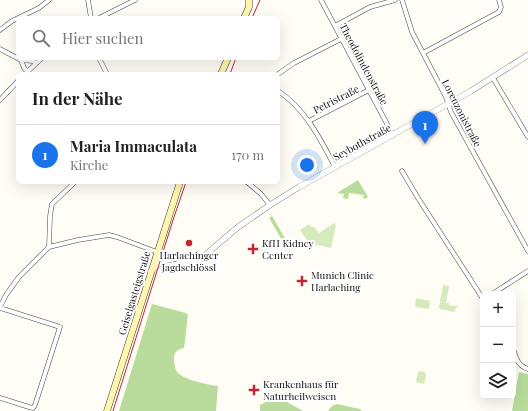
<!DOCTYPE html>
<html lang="de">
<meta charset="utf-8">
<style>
:root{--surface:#fff;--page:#f2f2f2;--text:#222;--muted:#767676;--line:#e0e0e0;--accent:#1a73e8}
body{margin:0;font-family:"Playfair Display",serif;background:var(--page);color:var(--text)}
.controls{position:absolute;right:12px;bottom:12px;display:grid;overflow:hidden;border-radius:6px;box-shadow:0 4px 16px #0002}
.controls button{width:36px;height:36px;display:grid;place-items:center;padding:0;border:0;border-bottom:1px solid var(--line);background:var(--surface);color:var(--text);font:20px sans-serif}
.you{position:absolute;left:307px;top:165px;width:14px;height:14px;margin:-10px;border:3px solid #fff;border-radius:50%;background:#1a73e8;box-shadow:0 0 0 6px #1a73e833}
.badge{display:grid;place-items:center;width:26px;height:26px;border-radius:50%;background:var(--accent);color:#fff;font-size:13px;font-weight:700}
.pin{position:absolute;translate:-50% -33px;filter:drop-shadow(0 1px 2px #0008)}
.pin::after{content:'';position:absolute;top:21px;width:14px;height:12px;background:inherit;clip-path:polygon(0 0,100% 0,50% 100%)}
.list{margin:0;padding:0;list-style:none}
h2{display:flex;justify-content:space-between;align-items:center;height:52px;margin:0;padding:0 16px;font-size:17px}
h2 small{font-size:13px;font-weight:400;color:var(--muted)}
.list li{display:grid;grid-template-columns:26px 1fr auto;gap:12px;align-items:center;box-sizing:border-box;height:60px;padding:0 16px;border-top:1px solid var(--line)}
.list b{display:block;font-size:15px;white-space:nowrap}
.list p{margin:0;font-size:13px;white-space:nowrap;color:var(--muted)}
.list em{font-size:13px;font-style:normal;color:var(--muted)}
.icon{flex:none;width:22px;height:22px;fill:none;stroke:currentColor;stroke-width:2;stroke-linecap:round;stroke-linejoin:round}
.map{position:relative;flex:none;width:528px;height:411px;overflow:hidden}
.search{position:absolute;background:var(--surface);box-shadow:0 4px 16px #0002;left:16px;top:16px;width:264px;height:44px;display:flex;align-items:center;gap:10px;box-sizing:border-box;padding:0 14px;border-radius:6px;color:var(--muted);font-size:15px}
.panel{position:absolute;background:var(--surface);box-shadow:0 4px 16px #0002;left:16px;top:72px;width:264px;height:112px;border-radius:6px}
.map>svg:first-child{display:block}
.green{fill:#d5ebbd}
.forest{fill:#b9dc9c}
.plaza{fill:#f1ede2}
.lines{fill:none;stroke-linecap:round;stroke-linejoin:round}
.minor-casing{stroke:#444;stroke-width:5}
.tertiary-casing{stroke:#444;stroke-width:6}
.secondary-casing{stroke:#333;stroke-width:7}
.minor{stroke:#fff;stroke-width:4}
.tertiary{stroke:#fff;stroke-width:5.5}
.secondary{stroke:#fff6b0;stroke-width:6}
.tram{stroke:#c4262e;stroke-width:1}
.poi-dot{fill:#c4262e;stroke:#fff;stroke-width:1.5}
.labels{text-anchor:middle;stroke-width:4;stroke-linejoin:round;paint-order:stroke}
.street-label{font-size:10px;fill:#111;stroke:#fff}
.poi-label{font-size:10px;fill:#111;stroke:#fff;text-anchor:start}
</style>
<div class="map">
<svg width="528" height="411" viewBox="0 0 528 411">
<rect width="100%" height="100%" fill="#fffdf5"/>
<path class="green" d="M334,223L336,225L331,248L309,243L300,230L309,224L311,227H314L319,233Z
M443,285L449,286L446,303H449V305L456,306L457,305H458L454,312L440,309L439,307Z
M416,298L430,301L429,309L415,307Z
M420,371L425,372L426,376L424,384L416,382L418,372Z"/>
<path class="forest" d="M358,180L368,197L365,199L363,198L364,195L349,193L348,199L343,198L344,194L337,193Z
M272,216L289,245L286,247L269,218Z
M152,304L186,313L188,315C186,326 186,337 184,348C178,349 174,352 174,358C174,363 175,370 178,373C185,380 209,385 218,386L216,411H119Z
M519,372L528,374V411H512Z
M274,398L282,399L303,411H260V405Z
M337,404L360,409L362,411H328L332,406Z"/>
<path class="plaza" d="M263,379L278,384L276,393L271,391L272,387L262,383Z"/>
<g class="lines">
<defs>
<path id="minor" d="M88,0L91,18
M321,0L393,135
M402,0L412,32L446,97L451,112L528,251
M18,18L39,8L49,0
M99,18L135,0
M335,26L370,7L395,0
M0,30L12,21L18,18
M0,49L21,60L33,61L36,63
M423,53L499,12L501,7L499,0
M99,58L107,74
M21,60L24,68L27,71
M25,74L42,58
M278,74L294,63L341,39
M493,78L528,137
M278,91C305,108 321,140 335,167
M0,100L18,81
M309,121L369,90
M402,171L418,198L483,299
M247,182L261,194L270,205
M49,247L50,216L52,204L75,182
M492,294L528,271
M0,307L6,295L19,277L49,247L78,240L109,235L117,237L157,252
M0,308L57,326L60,327L35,405L33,408L29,407L0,398
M513,349C517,359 517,365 528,369"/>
<path id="tertiary" d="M157,252L188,263H196L238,227L270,205L299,187L471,91L528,55
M151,271L162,261L173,259"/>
<path id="secondary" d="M244,18L249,7V0
M221,74L228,58
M107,411L180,182"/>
</defs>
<use href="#minor" class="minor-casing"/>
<use href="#tertiary" class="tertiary-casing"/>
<use href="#secondary" class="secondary-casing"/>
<use href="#minor" class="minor"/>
<use href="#tertiary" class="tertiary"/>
<use href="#secondary" class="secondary"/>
<path class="tram" d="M252,18L260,0
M230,74L236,58
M113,411L173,220L186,182"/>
</g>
<g class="poi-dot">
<circle cx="189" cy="243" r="4"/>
<path d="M251 243h4v4h4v4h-4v4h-4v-4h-4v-4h4z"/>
<path d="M300 275h4v4h4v4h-4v4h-4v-4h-4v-4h4z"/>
<path d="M252 384h4v4h4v4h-4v4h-4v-4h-4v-4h4z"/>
</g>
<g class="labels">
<g class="street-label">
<text transform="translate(364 64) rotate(62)" y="4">Theodolindenstraße</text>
<text transform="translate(336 99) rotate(-27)" y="4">Petristraße</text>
<text transform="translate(462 113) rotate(63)" y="4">Lorenzonistraße</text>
<text transform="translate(362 142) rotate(-29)" y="4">Seybothstraße</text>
<text transform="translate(134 293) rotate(-73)" y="4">Geiselgasteigstraße</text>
</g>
<g class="poi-label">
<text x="262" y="247">KfH Kidney<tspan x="262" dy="12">Center</tspan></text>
<text x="189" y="259" text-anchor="middle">Harlachinger<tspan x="189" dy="12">Jagdschlössl</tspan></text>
<text x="311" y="279">Munich Clinic<tspan x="311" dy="12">Harlaching</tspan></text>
<text x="263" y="388">Krankenhaus für<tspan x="263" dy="12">Naturheilweisen</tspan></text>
</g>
</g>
</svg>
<div class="controls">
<button>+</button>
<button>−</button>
<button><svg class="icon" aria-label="layers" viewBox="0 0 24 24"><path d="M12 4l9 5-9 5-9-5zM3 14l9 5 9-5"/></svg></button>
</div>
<div class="you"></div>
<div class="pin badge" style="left:425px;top:144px">1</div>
<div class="search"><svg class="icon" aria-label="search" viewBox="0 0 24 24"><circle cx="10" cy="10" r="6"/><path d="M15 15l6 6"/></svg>Hier suchen</div>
<section class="panel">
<h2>In der Nähe<small></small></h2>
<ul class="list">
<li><span class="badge">1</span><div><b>Maria Immaculata</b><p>Kirche</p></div><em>170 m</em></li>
</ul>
</section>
</div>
